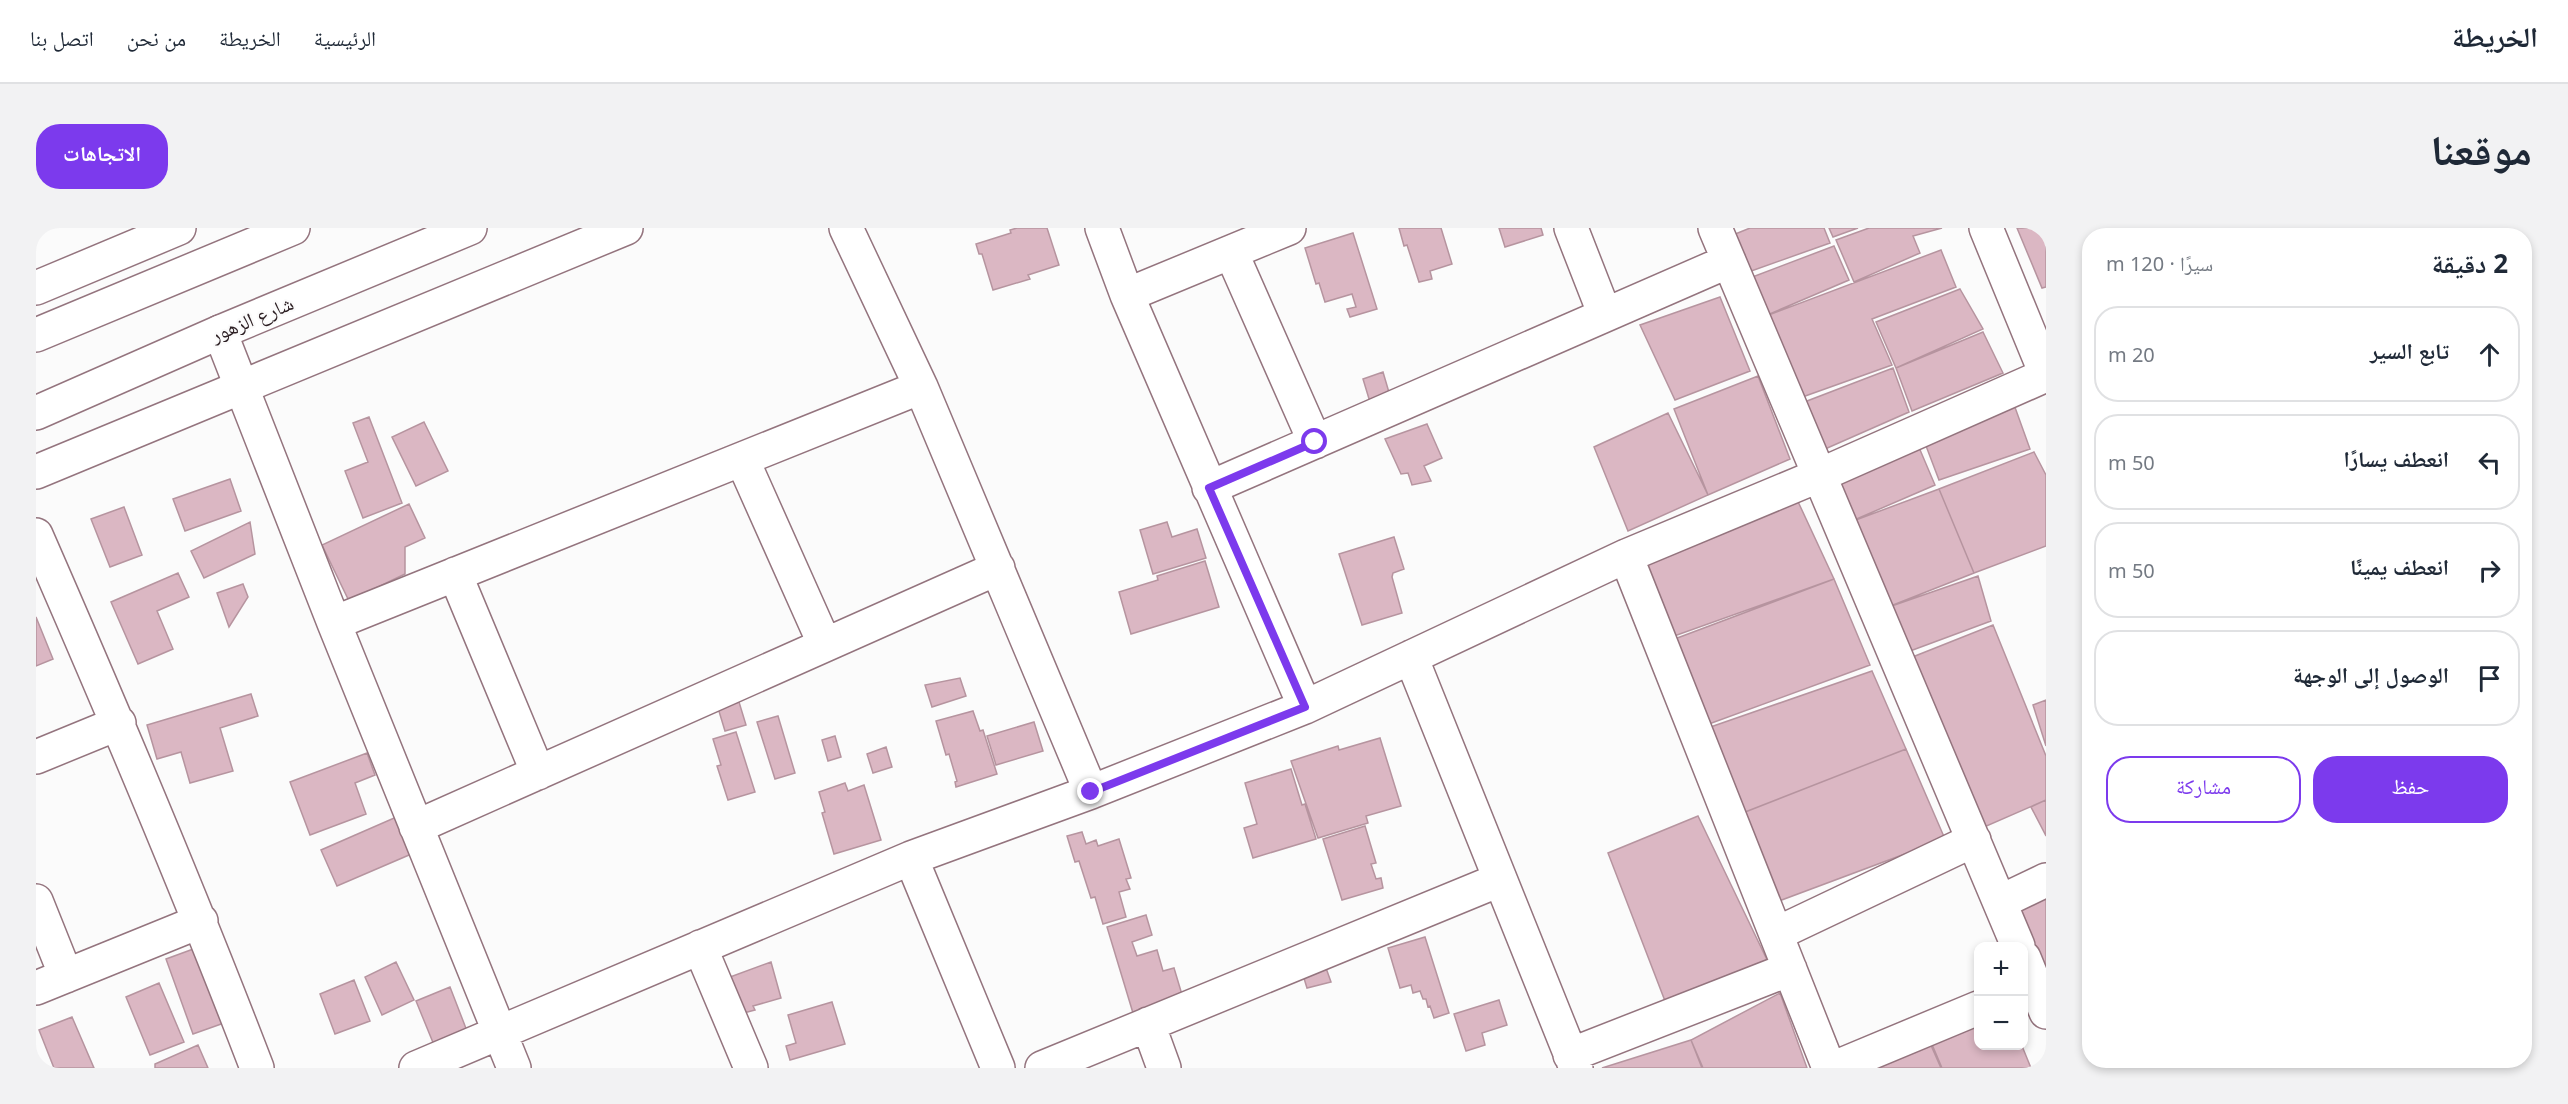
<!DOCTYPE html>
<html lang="ar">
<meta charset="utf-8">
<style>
:root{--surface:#fff;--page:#f2f2f3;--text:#1f2937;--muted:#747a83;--line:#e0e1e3;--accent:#7c3aed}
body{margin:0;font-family:"Noto Sans","Noto Naskh Arabic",sans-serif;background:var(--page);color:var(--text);direction:rtl}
.controls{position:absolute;right:18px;bottom:18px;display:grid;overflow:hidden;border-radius:12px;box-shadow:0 3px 9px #0003}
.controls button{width:54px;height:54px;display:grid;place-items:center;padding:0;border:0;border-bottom:2px solid var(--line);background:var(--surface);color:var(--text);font:30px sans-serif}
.stop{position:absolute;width:18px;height:18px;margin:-14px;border:4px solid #7c3aed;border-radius:50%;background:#fff}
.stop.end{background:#7c3aed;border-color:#fff;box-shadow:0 2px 6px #0008}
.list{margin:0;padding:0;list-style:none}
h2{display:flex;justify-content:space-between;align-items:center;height:78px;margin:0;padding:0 24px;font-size:26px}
h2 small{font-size:20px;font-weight:400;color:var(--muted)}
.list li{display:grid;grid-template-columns:39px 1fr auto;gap:18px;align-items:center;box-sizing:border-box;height:96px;margin:0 12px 12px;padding:0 12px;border:2px solid var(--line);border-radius:24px}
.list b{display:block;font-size:22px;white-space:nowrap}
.list em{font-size:20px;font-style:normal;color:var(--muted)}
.actions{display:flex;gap:12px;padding:18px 24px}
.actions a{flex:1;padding:14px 0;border:2px solid var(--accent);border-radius:24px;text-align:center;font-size:21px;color:var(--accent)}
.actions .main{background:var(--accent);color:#fff}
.icon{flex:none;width:33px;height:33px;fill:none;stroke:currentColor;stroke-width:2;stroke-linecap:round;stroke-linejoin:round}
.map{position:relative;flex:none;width:2010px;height:840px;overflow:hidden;direction:ltr;border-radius:24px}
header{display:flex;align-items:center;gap:36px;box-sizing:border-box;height:84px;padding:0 30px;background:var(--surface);border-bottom:2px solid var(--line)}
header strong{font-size:28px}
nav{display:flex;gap:33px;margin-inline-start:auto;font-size:21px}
.intro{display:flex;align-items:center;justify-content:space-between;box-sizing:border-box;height:144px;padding:0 36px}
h1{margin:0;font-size:42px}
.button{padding:15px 27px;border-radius:24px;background:var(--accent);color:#fff;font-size:21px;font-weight:700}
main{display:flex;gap:36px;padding:0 36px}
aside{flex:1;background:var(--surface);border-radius:24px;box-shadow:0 3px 9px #0003}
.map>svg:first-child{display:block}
.building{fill:#dbb7c3;stroke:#b6949f;stroke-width:1.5}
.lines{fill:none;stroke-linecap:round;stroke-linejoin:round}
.minor-casing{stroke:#94747e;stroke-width:36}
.tertiary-casing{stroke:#94747e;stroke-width:36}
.secondary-casing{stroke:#94747e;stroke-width:36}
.minor{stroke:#fff;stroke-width:33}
.tertiary{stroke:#fff;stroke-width:33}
.secondary{stroke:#fff;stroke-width:33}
.route{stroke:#7c3aed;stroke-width:8}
.labels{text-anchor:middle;stroke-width:4.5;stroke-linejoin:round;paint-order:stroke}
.street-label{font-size:20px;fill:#2e2125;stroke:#fbfbfb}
</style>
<header>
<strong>الخريطة</strong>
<nav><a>الرئيسية</a><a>الخريطة</a><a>من نحن</a><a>اتصل بنا</a></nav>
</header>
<div class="intro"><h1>موقعنا</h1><a class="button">الاتجاهات</a></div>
<main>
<aside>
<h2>2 دقيقة<small>سيرًا · 120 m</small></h2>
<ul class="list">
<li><svg class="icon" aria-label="ahead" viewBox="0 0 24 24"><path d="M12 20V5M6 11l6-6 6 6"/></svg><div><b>تابع السير</b></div><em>20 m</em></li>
<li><svg class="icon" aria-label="left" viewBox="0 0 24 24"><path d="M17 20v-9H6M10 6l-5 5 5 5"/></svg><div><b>انعطف يسارًا</b></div><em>50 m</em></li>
<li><svg class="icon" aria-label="right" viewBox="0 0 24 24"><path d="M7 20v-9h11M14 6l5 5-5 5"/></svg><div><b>انعطف يمينًا</b></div><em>50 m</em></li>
<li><svg class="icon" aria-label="arrive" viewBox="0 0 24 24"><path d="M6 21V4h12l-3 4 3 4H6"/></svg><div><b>الوصول إلى الوجهة</b></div></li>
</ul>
<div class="actions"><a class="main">حفظ</a><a>مشاركة</a></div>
</aside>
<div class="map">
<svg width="2010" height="840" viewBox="0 0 2010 840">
<rect width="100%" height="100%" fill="#fbfbfb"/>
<path class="building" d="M981,0H1011L1023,37L992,47L994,51L957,62L946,26H943L940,16L975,5L974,2Z
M1363,0H1405L1416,36L1394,43L1396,51L1383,54L1371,17L1368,18Z
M1463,0H1505L1507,7L1469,19Z
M1714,0H1788L1794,15L1704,47L1687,11Z
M1793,0H1822L1797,9Z
M1833,0H1906L1877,8L1884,25L1818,54L1800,12Z
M1981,0H2010V59L2006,60Z
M1317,5L1341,81L1314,89L1311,81L1320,79L1316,66L1289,74L1283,55L1280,56L1269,20Z
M1798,18L1813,52L1722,91L1706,53Z
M1905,22L1920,59L1836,91L1856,137L1758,172L1722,91Z
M1924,61L1947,101L1860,140L1840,94Z
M1684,69L1714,143L1639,172L1604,97Z
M1947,104L1967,145L1876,183L1860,140Z
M1857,140L1873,184L1780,225L1758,178Z
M1347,144L1357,178L1337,184L1327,151Z
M1722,148L1754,231L1672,267L1638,181Z
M1976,171L1994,221L1903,252L1887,210Z
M1632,185L1672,267L1592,303L1558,219Z
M333,189L366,275L327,290L309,243L332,234L317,195Z
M388,194L412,243L380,258L356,209Z
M1391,196L1406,230L1388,238L1395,253L1376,257L1372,245L1365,246L1349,211Z
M1879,210L1899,257L1809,296L1793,248Z
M1998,224L2010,247V318L1938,345L1903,261Z
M194,251L205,283L149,303L137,271Z
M1903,261L1938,345L1847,381L1809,296Z
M1758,265L1798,351L1627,412L1599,331Z
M373,276L389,310L369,319V346L313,373L286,317Z
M88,279L106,327L74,339L55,291Z
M214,294L219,326L168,350L155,323Z
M1131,294L1136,309L1161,301L1170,330L1117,346L1104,302Z
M1358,309L1368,341L1357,345L1356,349L1366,385L1326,397L1303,326Z
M1169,333L1183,379L1095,406L1083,364L1122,352L1121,348Z
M142,345L153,369L121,383L137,421L102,436L75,374Z
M1942,348L1955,393L1866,426L1847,381Z
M1798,351L1834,437L1662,500L1628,415Z
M207,356L212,369L193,399L181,365Z
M0,389L17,431L0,438Z
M1957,397L2010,528V572L1939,603L1869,432Z
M1836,443L1870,521L1699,588L1663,503Z
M924,450L930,468L896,479L889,457Z
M215,466L222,488L184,500L197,543L154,555L145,524L121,531L111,497Z
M2010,472V518L1997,477Z
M703,474L710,497L689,503L682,480Z
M937,483L944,503L947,502L961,546L920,559L919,554L921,553L913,526L910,527L900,493Z
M742,488L759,545L739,551L721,494Z
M998,494L1007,523L960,537L951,508Z
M700,504L719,564L692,572L681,538L685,537L677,511Z
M799,508L805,529L792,533L786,512Z
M1344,510L1365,578L1330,588L1332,595L1282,610L1255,533L1302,518L1303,522Z
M850,519L856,539L837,545L831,526Z
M1870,521L1909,611L1735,676L1699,588Z
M331,525L339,547L319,555L330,586L274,607L254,554Z
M1255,541L1266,577L1269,576L1280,611L1217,630L1208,600L1221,596L1209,555Z
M809,555L812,563L828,557L845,612L798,626L786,585L789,584L783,564Z
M2010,572V608L1995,579Z
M365,587L380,624L301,658L285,622Z
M1662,588L1734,738L1629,773L1572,625Z
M1329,598L1340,635L1335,636L1340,651L1345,650L1347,660L1306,672L1287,611Z
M1046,604L1050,616L1060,612L1062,618L1083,611L1095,650L1090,651L1094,661L1083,664L1090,689L1067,696L1059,669L1055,670L1043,633L1039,634L1031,608Z
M2010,661V759L1971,678Z
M1110,687L1116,707L1096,714L1101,728L1121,722L1127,743L1138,740L1147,770L1097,785L1071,699Z
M1389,709L1413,785L1398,790L1394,778L1392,779L1390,771H1387L1384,763L1377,765L1375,757L1364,760L1352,720Z
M160,720L188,795L157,806L130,731Z
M360,734L378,772L346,787L329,749Z
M735,734L745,770L717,778L719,782L700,787L686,752Z
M1290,740L1295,754L1271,760L1267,747Z
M318,752L334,793L299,806L284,766Z
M123,755L148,814L114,827L90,769Z
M414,759L431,803L398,817L380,773Z
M1744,765L1771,840H1667L1655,812Z
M1463,772L1471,797L1446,805L1449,817L1430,823L1418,786Z
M796,774L809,816L754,832L750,818L760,815L752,787Z
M1942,786V818H1986L1995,840H1906L1892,807Z
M36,789L58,840H18L3,802Z
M1890,806L1905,840H1818Z
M1655,812L1666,840H1566Z
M162,817L172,840H119V836Z"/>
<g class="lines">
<defs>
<path id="minor" d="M810,0L885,159L1055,564
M1066,0L1091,67L1269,479
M1535,0L1569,87
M1679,0L1982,718
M1950,0L2010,146
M1195,24L1279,214
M1091,67L1253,0
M184,104L298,395L478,840
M706,231L789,417
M1173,260L1693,33
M0,307C77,483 152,660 221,840
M1590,328L1793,840
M419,346L502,545
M298,395L885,159
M1375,429L1540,840
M0,529L83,495
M380,599L962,340
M875,630L962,840
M0,673L30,748
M1964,674L2010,652
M1740,706L1938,612
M664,719L715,840
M1988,730L2010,784
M0,760L165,693
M1112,796L1128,840
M1534,827L1754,741
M380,840L875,630L1055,564L1269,479L1590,328L1784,247L2010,147
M1006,840L1463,652
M1798,840L1942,780"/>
<path id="tertiary" d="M0,60L143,0
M0,244L590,0"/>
<path id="secondary" d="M0,107L257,0
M0,185L184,104L434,0"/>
</defs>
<use href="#minor" class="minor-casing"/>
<use href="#tertiary" class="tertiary-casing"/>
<use href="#secondary" class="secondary-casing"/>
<use href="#minor" class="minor"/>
<use href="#tertiary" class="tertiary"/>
<use href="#secondary" class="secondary"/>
</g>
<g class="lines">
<path class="route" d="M1055,564L1269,479L1173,260L1279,214"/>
</g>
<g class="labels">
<g class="street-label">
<text transform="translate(216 91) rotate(-23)" y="7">شارع الزهور</text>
</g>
</g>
</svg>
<div class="controls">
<button>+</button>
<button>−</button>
</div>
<div class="stop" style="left:1279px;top:214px"></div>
<div class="stop end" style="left:1055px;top:564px"></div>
</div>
</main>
